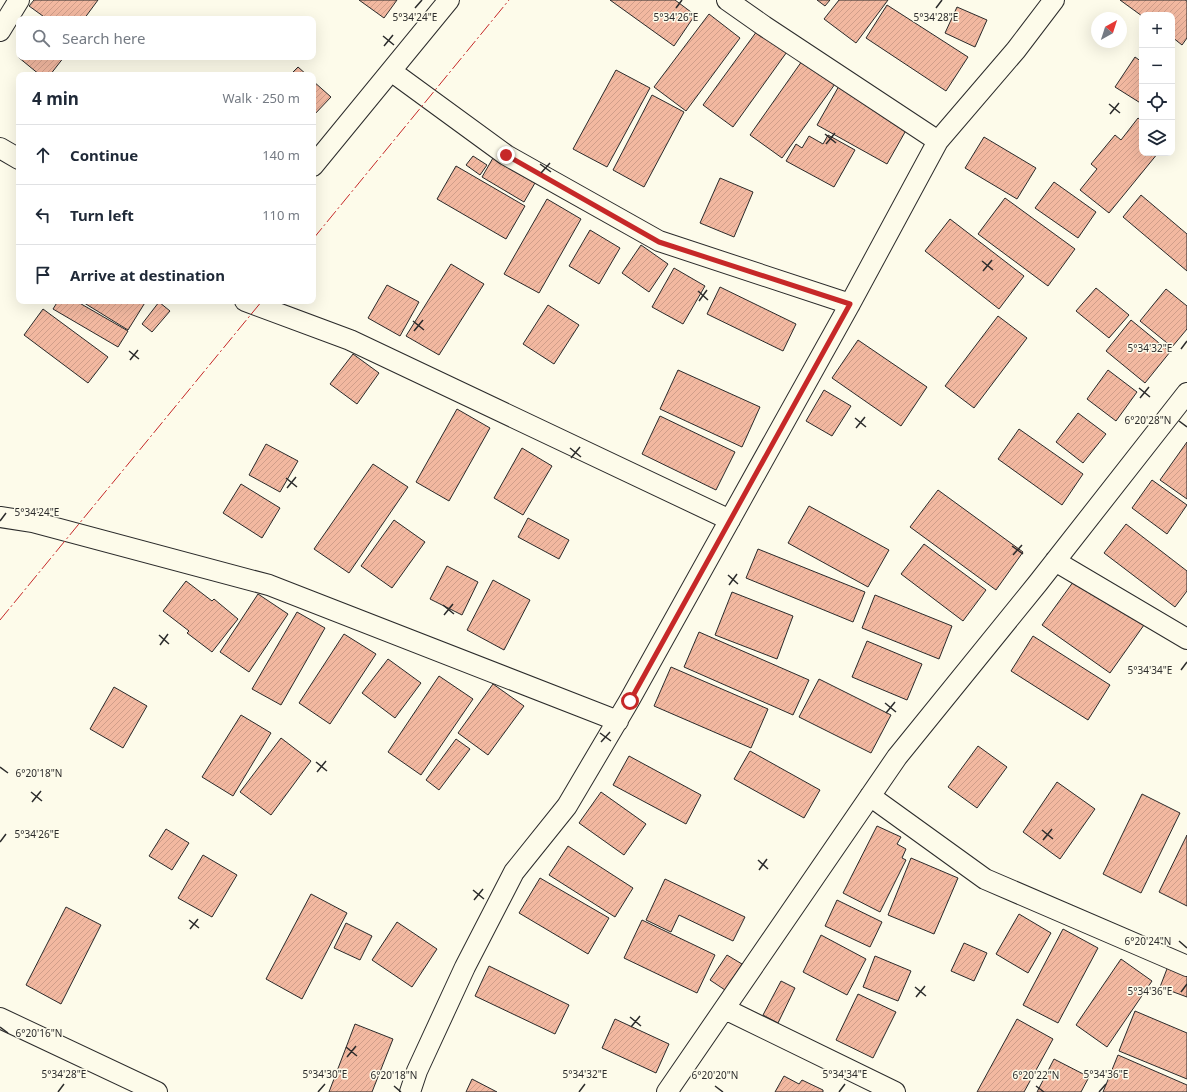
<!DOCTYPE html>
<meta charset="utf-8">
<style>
:root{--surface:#fff;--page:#f2f2f3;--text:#1f2937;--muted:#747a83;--line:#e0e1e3}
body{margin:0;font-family:"Noto Sans",sans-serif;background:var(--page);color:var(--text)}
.controls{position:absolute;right:12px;top:12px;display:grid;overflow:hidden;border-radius:8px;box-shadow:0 4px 16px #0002}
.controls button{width:36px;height:36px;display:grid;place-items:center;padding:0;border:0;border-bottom:1px solid var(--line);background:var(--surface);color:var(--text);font:20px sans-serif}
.compass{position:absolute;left:1091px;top:12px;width:36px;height:36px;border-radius:50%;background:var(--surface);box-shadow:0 4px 16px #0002;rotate:39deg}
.stop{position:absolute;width:12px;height:12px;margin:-9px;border:3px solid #c62828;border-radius:50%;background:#fff}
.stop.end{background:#c62828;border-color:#fff;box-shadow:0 1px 4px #0008}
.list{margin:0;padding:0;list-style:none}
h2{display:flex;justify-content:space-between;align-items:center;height:52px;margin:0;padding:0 16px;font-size:17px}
h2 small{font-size:13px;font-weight:400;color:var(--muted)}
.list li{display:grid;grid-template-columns:26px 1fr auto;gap:12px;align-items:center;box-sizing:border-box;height:60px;padding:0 16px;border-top:1px solid var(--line)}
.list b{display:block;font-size:15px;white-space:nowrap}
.list em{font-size:13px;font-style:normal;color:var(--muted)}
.icon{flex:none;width:22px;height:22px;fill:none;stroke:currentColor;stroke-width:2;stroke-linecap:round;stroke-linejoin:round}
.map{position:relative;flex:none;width:1187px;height:1092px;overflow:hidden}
.search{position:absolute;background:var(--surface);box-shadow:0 4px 16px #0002;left:16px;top:16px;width:300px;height:44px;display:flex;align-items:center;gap:10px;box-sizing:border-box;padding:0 14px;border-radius:8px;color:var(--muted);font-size:15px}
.panel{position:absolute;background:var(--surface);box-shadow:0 4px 16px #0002;left:16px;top:72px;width:300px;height:232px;border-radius:8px}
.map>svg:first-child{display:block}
.building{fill:url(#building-hatch);stroke:#2b2b2b}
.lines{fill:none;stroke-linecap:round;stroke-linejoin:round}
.minor-casing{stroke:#2b2b2b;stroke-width:22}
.minor{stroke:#fdfbea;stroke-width:20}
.power{stroke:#c62828;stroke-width:1;stroke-dasharray:14 3 2 3;stroke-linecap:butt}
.route{stroke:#c62828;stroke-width:5}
.ticks{fill:none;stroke:#2b2b2b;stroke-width:1.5}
.ticks-label{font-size:10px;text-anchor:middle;fill:#2b2b2b;stroke:#fdfbea;stroke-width:3;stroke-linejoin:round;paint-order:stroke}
</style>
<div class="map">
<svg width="1187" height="1092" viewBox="0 0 1187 1092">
<defs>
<pattern id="building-hatch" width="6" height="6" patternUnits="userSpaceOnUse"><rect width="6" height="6" fill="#f2b8a0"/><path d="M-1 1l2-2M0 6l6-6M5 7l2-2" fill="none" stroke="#d09e8a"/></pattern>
</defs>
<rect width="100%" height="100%" fill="#fdfbea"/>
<path class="building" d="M34,0H98L84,19H47L29,6Z
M359,0H397L384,18Z
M610,0H675L695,15L674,46Z
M817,0H830L825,6Z
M839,0H888L856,43L824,19Z
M1120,0H1185L1187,1V38L1182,45L1172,37V15L1142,16Z
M887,5L968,57L946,91L866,38Z
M957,7L987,20L975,47L945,33Z
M709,14L740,38L686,111L654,87Z
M757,31L789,49L733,127L703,105Z
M19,56V57H64L50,75H40L18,57Z
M1135,57L1142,62V104L1115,87Z
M802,61L835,84L782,158L750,135Z
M298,67L307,75H290Z
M616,70L650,88L607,167L573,149Z
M313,81L331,97L313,116Z
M839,86L909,125L887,164L817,125Z
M652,95L684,112L644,187L613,170Z
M1138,118L1142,121V153H1158L1109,213L1080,190L1097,169L1091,164L1115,135L1121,140Z
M828,135L855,150L834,187L786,161L796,144L802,148L809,136L823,144Z
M984,137L1036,168L1017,199L965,168Z
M497,151L539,176L524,202L482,177Z
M473,156L487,165L480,175L466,165Z
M456,166L525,206L506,239L437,199Z
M720,178L753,192L734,237L700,223Z
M1054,182L1096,212L1078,238L1035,208Z
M1141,195L1187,234V271L1123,217Z
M1005,198L1075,249L1048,286L978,234Z
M547,199L581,219L539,293L504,274Z
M950,219L1024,276L999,309L925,251Z
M590,230L620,248L599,284L569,266Z
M641,245L668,264L649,292L622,273Z
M451,264L484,284L439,355L406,336Z
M674,268L705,286L683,324L652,307Z
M387,285L419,302L400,336L368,318Z
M720,287L796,324L783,351L707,314Z
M1096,288L1129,315L1109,338L1076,311Z
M1166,289L1187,306V329L1172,347L1140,321Z
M58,301H76L128,331L118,347L53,309Z
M81,301H146L128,330Z
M159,302L170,311L152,332L142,324Z
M548,305L579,325L554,364L523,344Z
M43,309L108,357L88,383L24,335Z
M998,316L1027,338L974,408L945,386Z
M1131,320L1170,352L1145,383L1106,351Z
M858,340L927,387L901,426L832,378Z
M353,354L379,373L357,404L330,384Z
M678,370L760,407L742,447L660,409Z
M1108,370L1137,392L1116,421L1087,399Z
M824,390L851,406L832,436L806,421Z
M457,409L490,428L449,501L416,482Z
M1078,413L1106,434L1083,463L1056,442Z
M660,416L735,452L716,490L642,454Z
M1019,429L1083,474L1062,505L998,459Z
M1187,442V499L1160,480Z
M266,444L298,461L280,492L249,475Z
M522,448L552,466L523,515L494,498Z
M373,464L408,487L349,573L314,549Z
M1152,480L1187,505L1167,534L1132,508Z
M241,484L280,508L262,538L223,513Z
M938,490L1023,552L996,590L910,527Z
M809,506L889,550L868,587L788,543Z
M528,518L569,540L559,559L518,537Z
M394,520L425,542L392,588L361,566Z
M1126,524L1187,571V591L1175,607L1104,553Z
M924,544L986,590L963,621L901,574Z
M758,549L865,592L853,622L746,578Z
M447,566L478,582L462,615L430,599Z
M1076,578L1144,625L1110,673L1042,625Z
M493,580L530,600L504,650L467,630Z
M186,581L212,601L214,599L238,619L212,652L187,633L189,631L163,611Z
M732,592L793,616L777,659L715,635Z
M258,594L288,614L249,672L220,652Z
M875,595L952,626L939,659L862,628Z
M297,612L325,628L281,705L252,689Z
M699,632L809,680L793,715L684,667Z
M344,634L376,654L330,724L299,703Z
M1033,636L1110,685L1088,720L1011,671Z
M867,641L922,664L907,700L852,677Z
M388,659L421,683L395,718L362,693Z
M671,667L768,709L751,748L654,706Z
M439,676L473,699L421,775L388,752Z
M819,679L891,715L871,753L799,717Z
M493,684L524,706L488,755L458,733Z
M114,687L147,706L123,748L90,729Z
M241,715L271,733L233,796L202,777Z
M281,738L311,761L271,815L240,792Z
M456,739L470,749L439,790L426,780Z
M978,746L1007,767L977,808L948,787Z
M750,751L820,790L804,818L734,779Z
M629,756L701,795L686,824L613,785Z
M1057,782L1095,809L1060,859L1023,832Z
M601,792L646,824L624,855L579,823Z
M1142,794L1180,813L1141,893L1103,874Z
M877,826L901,837L897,844L906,849L902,858L906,860L880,912L843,893Z
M166,829L189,843L172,870L149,856Z
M1187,835V906L1159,892Z
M568,846L633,888L615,917L549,875Z
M203,855L237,875L212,917L178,898Z
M911,858L958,878L934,934L888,915Z
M540,878L609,918L588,954L519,913Z
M665,879L745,917L733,941L679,915L671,932L646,920Z
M311,894L347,913L302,999L266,979Z
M837,900L882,922L870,947L825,926Z
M66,907L101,925L61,1004L26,985Z
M1019,914L1051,933L1028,973L996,954Z
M642,920L715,955L697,993L624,958Z
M397,922L437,949L412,987L372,960Z
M346,923L372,936L360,960L334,948Z
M1063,929L1098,948L1058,1023L1023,1005Z
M821,935L866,959L847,995L803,972Z
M964,943L987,953L974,981L951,971Z
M727,955L742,964L725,990L710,980Z
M875,956L911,971L898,1001L863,987Z
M1121,959L1152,981L1107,1047L1076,1025Z
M1170,961L1187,968V997L1160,987Z
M489,966L569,1005L555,1034L475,996Z
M781,981L795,988L778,1023L763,1015Z
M858,994L896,1012L873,1058L836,1040Z
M1135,1011L1187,1033V1079L1119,1051Z
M615,1019L669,1044L656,1073L602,1048Z
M1017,1019L1053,1039L1024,1092H977Z
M355,1024L393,1039L372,1092H329Z
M1118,1055L1187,1085V1092H1103Z
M1054,1059L1089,1077L1081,1092H1037Z
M784,1076L799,1084L802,1080L823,1090V1092H775Z
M472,1079L497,1092H466Z"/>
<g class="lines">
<defs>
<path id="minor" d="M727,0L764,26L938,141
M0,31L19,0
M391,71L506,155L659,241L850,304
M0,148L19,159
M313,166L449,0
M245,301L350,340L730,520
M0,517L33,522L269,585L618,721
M1055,561L1187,639
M870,796L985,879L1187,966
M725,1009L895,1092
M0,1018L157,1092
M410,1092L417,1071L465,967L514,872L567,806L629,701L850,304L938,141L1016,50L1054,0
M667,1092L897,757L1038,583L1187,393"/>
</defs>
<use href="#minor" class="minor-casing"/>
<use href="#minor" class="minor"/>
<path class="power" d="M313,239L509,0
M0,620L262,301"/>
</g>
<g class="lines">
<path class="route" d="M506,155L659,242L850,304L630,701"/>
</g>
<path class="ticks" d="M415,8L422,0M676,8L682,0M936,8L942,0M383,36L394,45M384,46L393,35M1109,104L1120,113M1110,114L1119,103M825,134L836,143M826,144L835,133M540,164L551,172M541,173L550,163M982,261L993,270M983,271L992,260M698,291L708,300M699,301L707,290M413,321L424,330M414,331L423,320M1181,349L1187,341M129,351L139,359M130,360L138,350M1139,388L1150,397M1140,398L1149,387M855,418L866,427M1179,421L1187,427M856,428L865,417M570,448L581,457M571,458L580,447M286,478L297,487M287,488L296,477M0,521L6,513M1012,546L1023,554M1013,555L1022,545M728,575L738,584M729,585L737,574M443,605L454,614M444,615L453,604M159,635L169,644M160,645L168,634M1181,670L1187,662M885,703L896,712M886,713L895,702M600,733L611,741M601,742L610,732M316,762L327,771M0,767L8,773M317,772L326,761M31,792L42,801M32,802L41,791M1042,830L1053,839M1043,840L1052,829M0,842L6,834M758,860L768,869M759,870L767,859M473,890L484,899M474,900L483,889M189,920L199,928M190,929L198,919M1179,941L1187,948M915,987L926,996M1181,992L1187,984M916,997L925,986M630,1017L641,1026M0,1027L8,1033M631,1027L640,1016M346,1047L357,1056M347,1057L356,1046M394,1086L401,1092M715,1086L723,1092M1036,1086L1044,1092M58,1092L64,1084M318,1092L325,1084M579,1092L585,1084M839,1092L845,1084M1099,1092L1106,1084"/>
<g class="ticks-label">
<text x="415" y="21">5°34'24"E</text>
<text x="676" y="21">5°34'26"E</text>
<text x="936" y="21">5°34'28"E</text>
<text x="1150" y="352">5°34'32"E</text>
<text x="1148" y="424">6°20'28"N</text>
<text x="37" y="516">5°34'24"E</text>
<text x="1150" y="674">5°34'34"E</text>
<text x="39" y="777">6°20'18"N</text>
<text x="37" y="838">5°34'26"E</text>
<text x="1148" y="945">6°20'24"N</text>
<text x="1150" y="995">5°34'36"E</text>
<text x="39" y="1037">6°20'16"N</text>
<text x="64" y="1078">5°34'28"E</text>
<text x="325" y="1078">5°34'30"E</text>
<text x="585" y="1078">5°34'32"E</text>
<text x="845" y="1078">5°34'34"E</text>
<text x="1106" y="1078">5°34'36"E</text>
<text x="394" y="1079">6°20'18"N</text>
<text x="715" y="1079">6°20'20"N</text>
<text x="1036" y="1079">6°20'22"N</text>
</g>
</svg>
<div class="controls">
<button>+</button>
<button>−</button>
<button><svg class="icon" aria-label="locate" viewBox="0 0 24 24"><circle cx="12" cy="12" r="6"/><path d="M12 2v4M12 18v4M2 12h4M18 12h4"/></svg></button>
<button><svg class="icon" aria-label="layers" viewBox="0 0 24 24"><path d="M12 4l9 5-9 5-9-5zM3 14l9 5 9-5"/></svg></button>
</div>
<svg class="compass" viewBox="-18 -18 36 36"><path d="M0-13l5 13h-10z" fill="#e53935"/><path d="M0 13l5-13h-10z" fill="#747a83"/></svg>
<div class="stop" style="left:630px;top:701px"></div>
<div class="stop end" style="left:506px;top:155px"></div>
<div class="search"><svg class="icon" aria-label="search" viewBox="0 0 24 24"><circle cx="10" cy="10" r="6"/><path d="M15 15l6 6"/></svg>Search here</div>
<section class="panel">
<h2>4 min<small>Walk · 250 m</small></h2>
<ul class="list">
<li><svg class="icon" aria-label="ahead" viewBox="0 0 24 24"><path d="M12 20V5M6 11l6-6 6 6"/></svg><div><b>Continue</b></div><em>140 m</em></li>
<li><svg class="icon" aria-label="left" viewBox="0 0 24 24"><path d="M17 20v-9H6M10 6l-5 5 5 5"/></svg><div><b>Turn left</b></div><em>110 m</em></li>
<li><svg class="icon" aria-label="arrive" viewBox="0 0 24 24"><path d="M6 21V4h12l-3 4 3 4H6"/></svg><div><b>Arrive at destination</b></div></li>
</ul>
</section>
</div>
